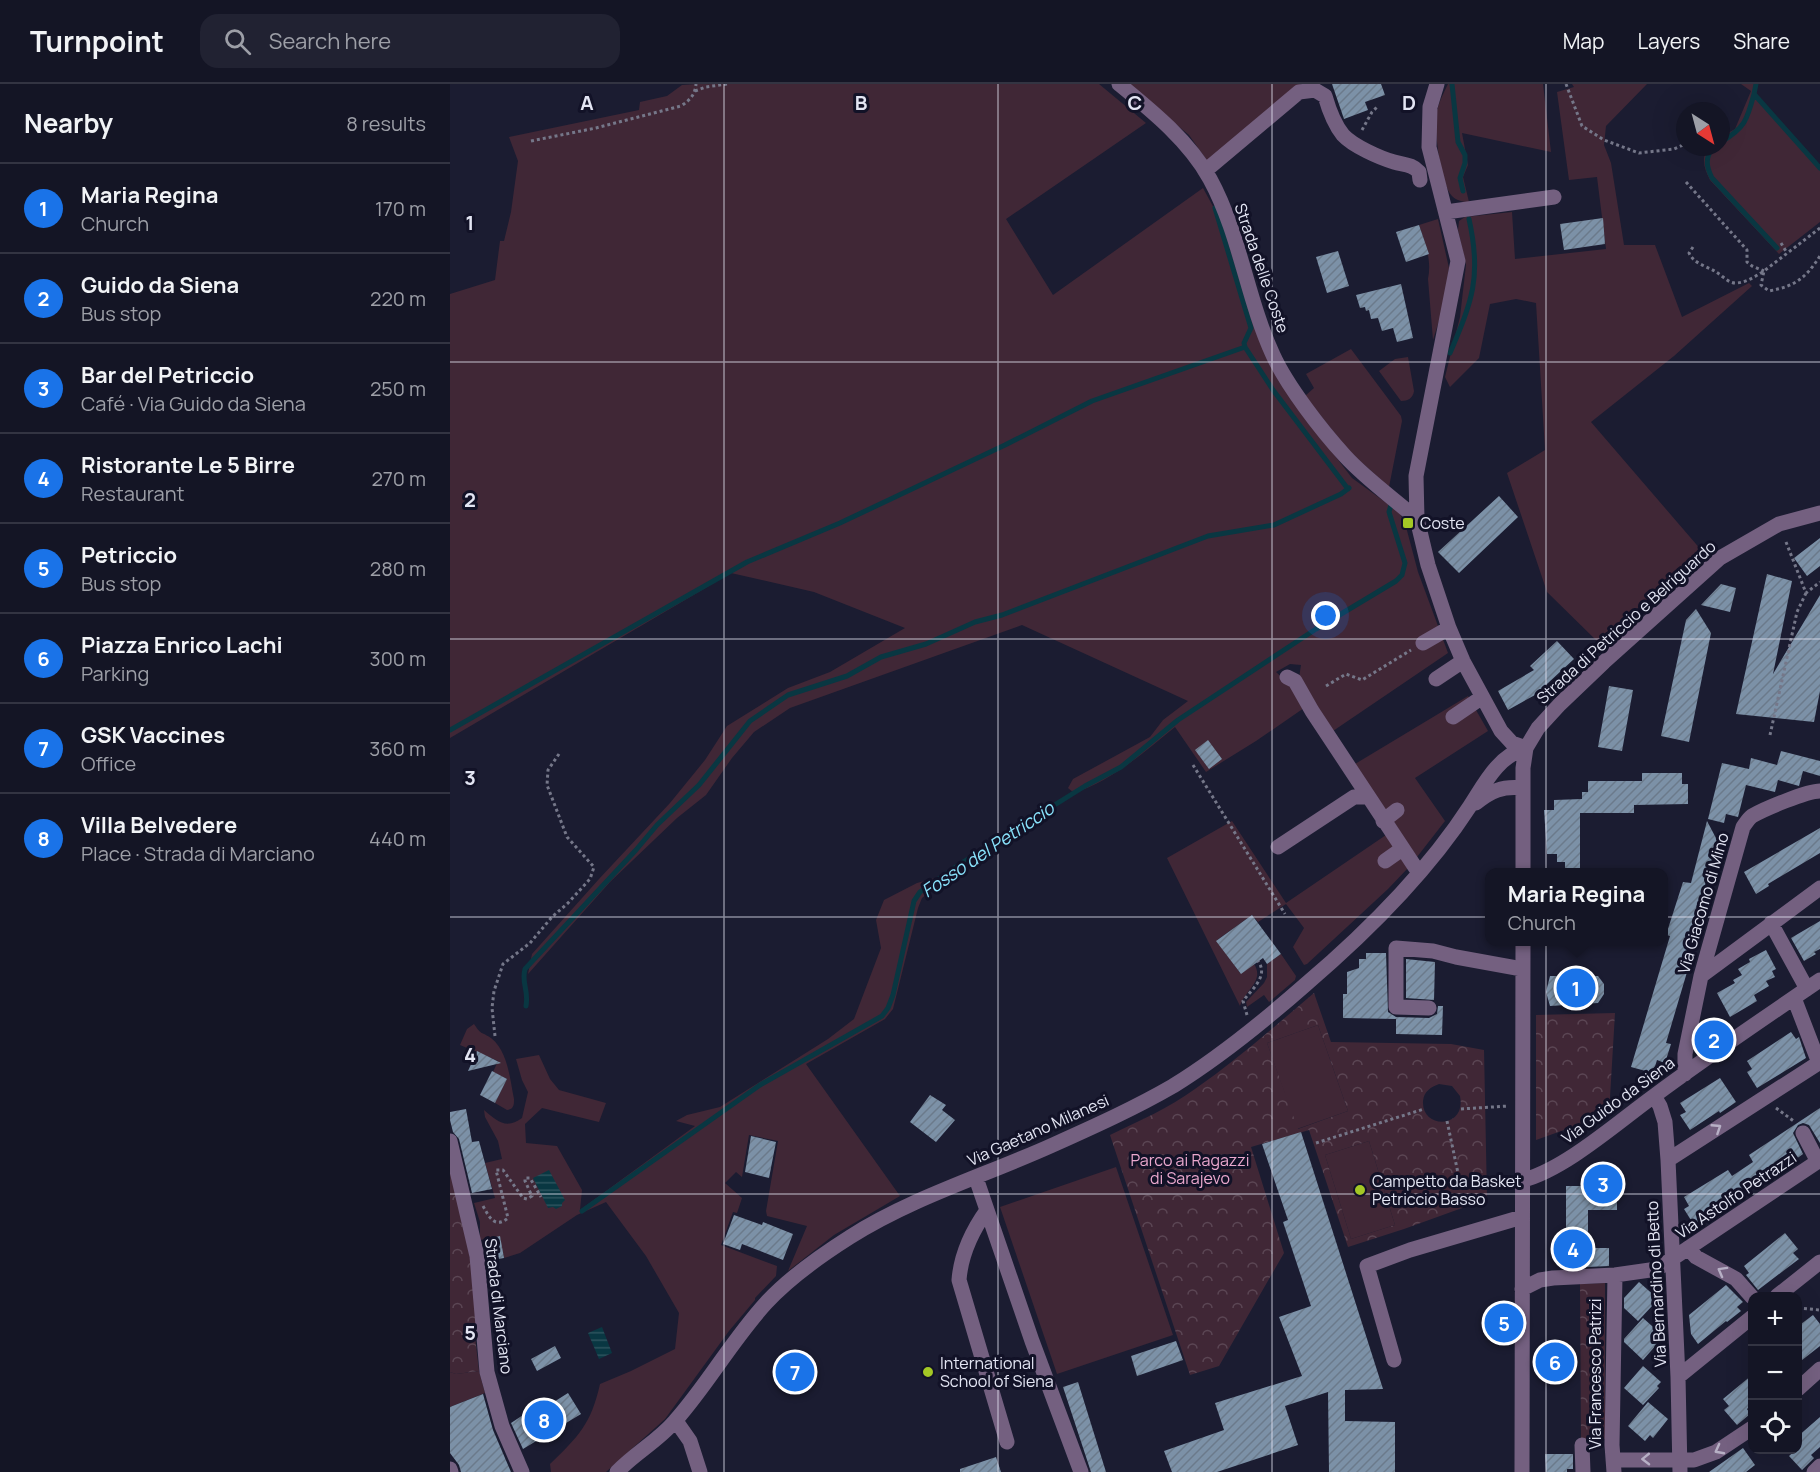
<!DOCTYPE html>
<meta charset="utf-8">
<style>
:root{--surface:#141525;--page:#212232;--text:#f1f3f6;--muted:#9d9fa7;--line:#333442;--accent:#1a73e8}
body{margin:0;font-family:Manrope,sans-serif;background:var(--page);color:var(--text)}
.controls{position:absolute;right:18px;bottom:18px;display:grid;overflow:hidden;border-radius:12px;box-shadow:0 6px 24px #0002}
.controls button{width:54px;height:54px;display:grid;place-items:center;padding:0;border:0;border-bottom:2px solid var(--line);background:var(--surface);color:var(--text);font:30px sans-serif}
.compass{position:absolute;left:1226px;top:18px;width:54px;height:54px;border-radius:50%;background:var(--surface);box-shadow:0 6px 24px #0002;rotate:144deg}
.you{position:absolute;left:876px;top:532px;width:21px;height:21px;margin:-15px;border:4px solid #fff;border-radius:50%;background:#1a73e8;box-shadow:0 0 0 9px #1a73e833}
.badge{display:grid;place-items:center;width:39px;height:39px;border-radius:50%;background:var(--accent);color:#fff;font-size:20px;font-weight:700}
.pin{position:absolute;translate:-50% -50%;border:3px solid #fff;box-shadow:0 2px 6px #0006}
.popup{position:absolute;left:1035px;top:784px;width:183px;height:78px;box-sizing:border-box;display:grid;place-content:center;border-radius:12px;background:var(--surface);filter:drop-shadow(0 2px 4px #0005);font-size:20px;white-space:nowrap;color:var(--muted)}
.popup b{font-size:22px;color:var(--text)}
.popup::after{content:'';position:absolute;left:50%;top:100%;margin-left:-12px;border:12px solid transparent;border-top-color:var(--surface)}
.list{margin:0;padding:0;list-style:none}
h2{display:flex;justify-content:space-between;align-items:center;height:78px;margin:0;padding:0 24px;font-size:26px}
h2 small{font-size:20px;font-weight:400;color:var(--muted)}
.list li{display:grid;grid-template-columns:39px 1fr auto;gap:18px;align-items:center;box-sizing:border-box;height:90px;padding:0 24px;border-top:2px solid var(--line)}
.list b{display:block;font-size:22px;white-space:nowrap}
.list p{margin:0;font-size:20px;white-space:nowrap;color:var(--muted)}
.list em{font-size:20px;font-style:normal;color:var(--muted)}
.icon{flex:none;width:33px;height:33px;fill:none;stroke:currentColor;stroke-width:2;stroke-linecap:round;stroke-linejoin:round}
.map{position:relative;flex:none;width:1370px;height:1388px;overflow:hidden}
header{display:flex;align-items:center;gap:36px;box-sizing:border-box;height:84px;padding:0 30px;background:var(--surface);border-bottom:2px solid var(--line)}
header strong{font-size:28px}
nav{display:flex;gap:33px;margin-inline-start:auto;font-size:21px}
.search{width:420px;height:54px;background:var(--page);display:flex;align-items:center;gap:15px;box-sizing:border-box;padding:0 21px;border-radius:18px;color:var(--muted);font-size:22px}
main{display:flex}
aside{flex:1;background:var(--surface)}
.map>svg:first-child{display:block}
.green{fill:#402736}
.forest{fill:url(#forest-crowns);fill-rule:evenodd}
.water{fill:url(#water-rules)}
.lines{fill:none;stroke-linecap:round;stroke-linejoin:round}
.stream{stroke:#093742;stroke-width:5}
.building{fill:url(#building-hatch)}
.path{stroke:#757789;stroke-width:3;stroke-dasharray:3 3;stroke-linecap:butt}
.minor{stroke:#746080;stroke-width:15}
.oneway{stroke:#b7b0c5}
.grid{fill:none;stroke:#e3e5f3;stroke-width:1.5;stroke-opacity:0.55}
.poi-dot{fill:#a4c825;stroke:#121227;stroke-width:2}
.labels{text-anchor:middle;stroke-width:6;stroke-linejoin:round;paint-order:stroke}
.street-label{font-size:16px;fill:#e3e5f3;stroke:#121227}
.poi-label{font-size:16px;fill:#e3e5f3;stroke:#121227;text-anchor:start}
.park-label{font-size:16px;fill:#eba8ce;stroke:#121227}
.water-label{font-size:18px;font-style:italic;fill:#89e3fc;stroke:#121227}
.grid-label{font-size:20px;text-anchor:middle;font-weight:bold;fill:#e3e5f3;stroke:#121227;stroke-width:6;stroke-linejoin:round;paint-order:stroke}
</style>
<header>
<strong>Turnpoint</strong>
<div class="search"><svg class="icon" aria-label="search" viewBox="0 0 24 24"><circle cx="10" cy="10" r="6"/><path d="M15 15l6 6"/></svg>Search here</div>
<nav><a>Map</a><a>Layers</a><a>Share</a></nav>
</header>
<main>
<aside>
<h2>Nearby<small>8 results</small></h2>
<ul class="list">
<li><span class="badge">1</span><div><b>Maria Regina</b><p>Church</p></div><em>170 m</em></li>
<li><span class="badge">2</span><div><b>Guido da Siena</b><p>Bus stop</p></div><em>220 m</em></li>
<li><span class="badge">3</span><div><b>Bar del Petriccio</b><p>Café · Via Guido da Siena</p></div><em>250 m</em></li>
<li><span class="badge">4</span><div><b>Ristorante Le 5 Birre</b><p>Restaurant</p></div><em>270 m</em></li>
<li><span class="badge">5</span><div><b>Petriccio</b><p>Bus stop</p></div><em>280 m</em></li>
<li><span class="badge">6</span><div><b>Piazza Enrico Lachi</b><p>Parking</p></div><em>300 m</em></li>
<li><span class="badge">7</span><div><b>GSK Vaccines</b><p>Office</p></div><em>360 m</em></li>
<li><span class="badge">8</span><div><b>Villa Belvedere</b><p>Place · Strada di Marciano</p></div><em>440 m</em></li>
</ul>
</aside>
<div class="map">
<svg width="1370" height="1388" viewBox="0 0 1370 1388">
<defs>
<pattern id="forest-crowns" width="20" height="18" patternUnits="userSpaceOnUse" patternTransform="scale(1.5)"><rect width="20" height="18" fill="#402736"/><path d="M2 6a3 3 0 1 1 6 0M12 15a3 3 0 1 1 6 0" fill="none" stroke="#5b4654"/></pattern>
<pattern id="water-rules" width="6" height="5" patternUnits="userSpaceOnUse" patternTransform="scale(1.5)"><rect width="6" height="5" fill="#093742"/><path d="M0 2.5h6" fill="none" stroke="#2d545e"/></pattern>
<pattern id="building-hatch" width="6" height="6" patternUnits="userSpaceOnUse" patternTransform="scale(1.5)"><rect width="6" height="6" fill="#7c91a7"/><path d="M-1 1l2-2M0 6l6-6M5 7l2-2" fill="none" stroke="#6b7a8b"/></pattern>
</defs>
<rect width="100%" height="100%" fill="#1b1c31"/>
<path class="green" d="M247,0H649L696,39L556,135L603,211L753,104L771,137L801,235L843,317L902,394L949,428L955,439L968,488L998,569L883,647L849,594L851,581L840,580L826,588L840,601L854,624L806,657L756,688L725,643C693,669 663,696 624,709L618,704L623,695L700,653L713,636L738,617L572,541L340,624L304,648L282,674L256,711L227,734L160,798L78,890L82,870L149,795L220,719L255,676L277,642L338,604L380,588L455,544L364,508L281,489L0,654V210L45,196L50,157H54L61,128L68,77L59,53L189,26L190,18L217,12L232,1Z
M677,0H851L758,78L739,51Z
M998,0H1093L1101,68L1012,49L1018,81L1013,93L1019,118C1012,118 1006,116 1002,112C991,101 984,46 986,30C988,20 993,10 998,0Z
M1122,0H1197L1156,42L1154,61L1161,79L1174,161H1205L1232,233L1299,199L1302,202L1224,272L1141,338L1252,467L1149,559L1097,508L1057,389L1095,366L1086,219L1066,215L1040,220L1029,274L1000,303L995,293L1010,233L1016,181L1008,146L1009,137L1015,133L1062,128L1065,175L1156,165L1147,93L1119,96L1107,8L1124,3Z
M1291,0H1308L1306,10L1370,81V138L1329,170L1260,96C1254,84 1251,75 1258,63H1271V53L1285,45L1301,7Z
M988,135L999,184L993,224L983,256L978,195C982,176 975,159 969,141Z
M901,265L951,332L952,337L939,403L899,367L855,312L864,304L856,290Z
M958,273L964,307C963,314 958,317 951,317L929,287L945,275Z
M1018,612L1038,647L965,694L995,737L967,773L905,680Z
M782,737L836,819L936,751L958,784L938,805L857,880L854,881L843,863L854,844L836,820L808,838L802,831L767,856L790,889L804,880C815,897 795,906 790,922L717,774Z
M485,794L488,801L472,814L468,824L443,925L435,935L356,980L450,1112L384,1151L338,1187L357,1142L317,1132L316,1127L328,1057L299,1051L292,1093L286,1088L275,1099L292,1114L287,1129L283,1128L271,1161L327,1182L326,1192L305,1214V1216L279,1247L215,1335L156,1388H101L100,1380C129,1352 141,1340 150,1300L181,1287L225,1265L229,1229L196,1172L156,1118L127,1131L70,1169L54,1174L49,1153L30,1156V1138L24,1119L45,1114L35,1079L52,1075L48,1057L35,1033L34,1026C47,1037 56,1046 72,1034L78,1008L72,996L66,975L89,971L100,995L109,1006L156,1019L149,1038L92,1024L75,1040L76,1059L107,1062L132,1106L130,1126L245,1042L226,1037L237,1031L270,1023L378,955L404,935L431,864L426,836L434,816L467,799Z
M831,870L846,892L845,896L819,918L814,911L797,923L796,918L814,899L817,893V880Z
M24,940C32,952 31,947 41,954C58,967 60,996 64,1015C64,1021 64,1025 57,1026L45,1019L57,995L43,988L48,977L10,961L17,945Z
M868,941L898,1027L847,1045L817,959Z
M919,1057L945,1141L901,1155L875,1071Z
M666,1083L723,1251L607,1290L550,1123Z
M29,1287L35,1309L0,1323V1288L6,1290Z"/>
<path class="forest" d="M864,909L881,958L1001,960L1034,966L1037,1115L954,1145L898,1163L859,1046L801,1063L834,1169L769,1282L740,1291L660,1051C689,1037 719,1024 745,1005C787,976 825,942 864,909ZM868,941L898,1027L848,1045L817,959ZM989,1000L1002,1002L1010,1012C1017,1045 971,1046 973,1017C974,1007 981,1003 989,1000ZM919,1057L945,1141L901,1155L875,1071Z
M1165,929L1159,1030L1086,1056V931Z
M0,1057L32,1245L24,1244L29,1287L6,1290L0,1288Z
M1155,1199V1355L1131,1356L1130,1200Z"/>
<path class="water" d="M99,1086L115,1116L112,1119V1122L106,1125L103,1123L98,1124L83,1094Z
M152,1243L162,1269L149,1275L138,1249Z"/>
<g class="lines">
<path class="stream" d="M1002,0L1008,58L1015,71V79L1010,94L1013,107
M1306,0L1304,10L1370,84
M1271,58C1295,44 1297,36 1304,10
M1263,63C1255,74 1256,82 1262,94L1327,164
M765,124L801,244L794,259L795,263
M1000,269C1022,217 1032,193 1019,135
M0,646L297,478L390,439L555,361L642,317L795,263L823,306L898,405
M76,922C79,906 71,899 75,885L186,766L207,741L249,701L300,637L338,611L397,592L431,573L476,560L525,538L552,531L758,452L824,441L891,410L899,404
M132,1127L310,1001L432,932L438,924L443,911L464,817L470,808L510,780L635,702L671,683L728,636L866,545L946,497L952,491L955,479L939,428L941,421"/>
</g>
<path class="building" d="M882,0H931L935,11L915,18L918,26L894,35Z
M1153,134L1155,160L1114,166L1110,140Z
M969,141L979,170L956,178L946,148Z
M888,167L899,202L877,209L866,173Z
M951,200L963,254L947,258L943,244L932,247L928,234L921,235L919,226L916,227L915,223L910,224L906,211Z
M1049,412L1068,433L1009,489L988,468Z
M1370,454V482L1357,492L1344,474Z
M1317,490L1342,497L1323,590L1370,511V607L1364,638L1286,630Z
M1271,500L1286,504L1280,528L1251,521Z
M1246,525L1261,549L1239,658L1211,652L1236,536Z
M1107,557L1124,575L1085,611L1058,626L1048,607L1084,586L1080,582Z
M1159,602L1183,606L1172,667L1148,663Z
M758,656L772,675L759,685L745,666Z
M1331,667L1370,677V692L1353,687L1349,702L1328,696L1325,708L1296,701L1288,733L1276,730L1274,739L1258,735L1272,679L1299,685L1301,674L1327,681Z
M1192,689H1232V700H1238V720L1184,721V729H1130V789H1115V778H1107V770H1097L1094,726H1104V716L1132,715V708H1138V697H1192Z
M1257,737L1267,756L1264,767L1268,772L1262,775L1254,805L1260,807L1255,828H1252L1248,845L1244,844L1234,876L1240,878L1216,959L1221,960L1215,979L1207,976L1203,989L1181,983L1220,852L1216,851L1233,798L1241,799Z
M1370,744V769L1318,800L1319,802L1306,810L1294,788Z
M802,831L831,870L817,880L813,874L791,890L766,857Z
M1370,837V865L1364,868L1366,870L1354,877L1341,854Z
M1316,866L1326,885L1322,887L1325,893L1316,897L1319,902L1304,911L1307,917L1280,933L1267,909L1285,899L1283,896L1292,891L1288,885L1300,878L1299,875Z
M916,869H936L938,928L946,933L979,934L987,930L988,922H993L992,951L946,950V935L893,934V910H897V888L909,884V875H916Z
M956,875L985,878L984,916L956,914Z
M1100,892H1148L1154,900V910L1148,919L1100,922L1096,908Z
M1341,948L1346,955L1349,953L1356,974L1307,1004L1297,988L1302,985L1297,977Z
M27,967L51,979L18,987Z
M42,987L57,995L45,1019L30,1011Z
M1270,994L1286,1018L1270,1029L1269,1027L1240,1046L1230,1031L1236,1028L1230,1019Z
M480,1011L496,1021L492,1026L505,1036L486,1058L460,1038Z
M1370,1024V1059L1359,1041L1353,1039L1348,1041L1343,1049L1353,1070L1339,1080L1338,1078L1289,1111L1290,1113L1244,1141L1234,1125L1239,1122L1234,1113L1278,1086L1282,1092L1303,1078L1299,1071Z
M16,1025L22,1058L29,1057L42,1105L22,1109L9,1055L3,1048L0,1036V1028Z
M851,1048L933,1305L895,1306V1337L945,1338V1388H879L878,1308L835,1322L848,1361L767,1388H722L714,1367L774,1346L765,1319L852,1292L829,1233L861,1222L833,1138L838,1136L812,1060Z
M301,1052L326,1058L319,1094L295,1088Z
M1141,1094H1167V1126H1138V1164H1159V1182L1116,1184V1102H1141Z
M284,1131L312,1141L313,1138L343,1150L333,1176L292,1160L290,1166L273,1160Z
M1335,1149L1348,1165L1343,1169L1349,1175L1308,1206L1296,1191L1299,1189L1294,1182Z
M50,1152L54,1174L37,1177L33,1156Z
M1189,1198L1207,1214L1201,1220L1203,1221L1188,1237L1174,1224V1214Z
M1276,1201L1293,1218L1287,1223L1291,1227L1277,1238L1276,1237L1248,1260L1241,1250L1239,1231Z
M1363,1231L1370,1240V1262L1347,1280V1243Z
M1193,1234L1211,1250L1205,1258L1207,1260L1193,1276L1174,1258V1255Z
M726,1257L733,1276L687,1292L681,1272Z
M105,1262L111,1274L87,1287L81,1275Z
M1193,1282L1211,1298L1207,1302L1209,1304L1193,1321L1174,1304Z
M1302,1291V1320L1297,1325L1300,1330L1287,1341L1274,1326L1279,1322L1273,1315Z
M628,1298L656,1388H641L613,1303Z
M118,1309L131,1330L73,1365L61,1339L82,1325L84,1328L87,1326L88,1328Z
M33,1310L43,1346L61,1388H11L9,1381L0,1369V1323Z
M1198,1318L1218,1335L1203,1354L1200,1351L1195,1357L1178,1342Z
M1370,1333V1363L1361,1371L1364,1374L1352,1386L1339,1372L1347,1365V1353Z
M1293,1364L1305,1381L1296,1388H1259Z
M1095,1370H1123V1385H1117V1388H1096Z
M546,1373L551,1388H510V1385Z"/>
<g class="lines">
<path class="path" d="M1116,0L1132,42L1154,56L1189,69L1224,65L1235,60
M245,7L256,3L277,0
M912,46L922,28L927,23
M81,57L146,44L231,22C240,16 245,11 246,0
M1236,98L1297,166V178L1302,182L1314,187
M1370,144L1314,187L1311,201L1319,207C1345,202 1355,195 1370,172
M1331,159L1337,169
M1243,163L1239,169C1244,180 1257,182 1266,188C1273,192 1279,200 1287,199C1297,198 1306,192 1314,187
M1336,458L1356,509L1370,498
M876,602L896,590L912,596L961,566
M1320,651L1347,528L1356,509
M743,681L835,830
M797,931L793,917C802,905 819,892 808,877
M45,952L42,924L44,907L53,880L80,859L102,833L118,819L140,795L144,783L117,753L97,701L98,686L109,670
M1326,1024L1345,1038
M1011,1025L1058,1022
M997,1037L1008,1089
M866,1059L974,1025
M33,1122C39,1133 45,1145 58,1134L46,1086H53L73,1114L77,1115L82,1112L75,1097V1094H80L91,1113
M1348,1224L1370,1226"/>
<path class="minor" d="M669,0C702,27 739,57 760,95C790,150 797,215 823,271C837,302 872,347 895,372C916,395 943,414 967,435
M987,0L980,23L979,63L1008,177L966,392L967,435L978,481L999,544L1013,577L1051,647L1062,659L1076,664
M755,87L849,8L865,6L875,12C879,26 884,40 893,51C903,62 930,74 944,78C954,81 962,80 969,88L970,96
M996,128L1104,113
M973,559L999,544
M837,593L845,597L862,627L969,789
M986,595L1013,577
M1003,633L1031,614
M1026,719C1041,707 1052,702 1072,704
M933,737L947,726
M828,763L904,713H918
M935,777L952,765
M1073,788V684L1076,664L1088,644L1110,620L1154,578L1270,474L1329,440L1370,429
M1321,839L1357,905
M1251,892L1370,804
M1344,914L1369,979
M979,924L946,923V864L983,867L1006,873L1072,885
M1235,990V970L1251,892L1293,743C1296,739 1298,735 1302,732C1314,725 1357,707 1370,707
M1204,1012L1210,1022L1215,1038L1218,1076L1228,1293L1230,1388
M1353,1049L1368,1078
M0,1057L27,1172L37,1288L52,1342L72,1388
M1218,1076L1370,978
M526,1094L582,1257L631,1388
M1073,1096C1114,1086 1168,1038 1204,1012C1258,972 1314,934 1370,896
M537,1126C522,1147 511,1170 509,1196L557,1358
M1238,1164L1246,1173L1286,1195L1302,1213
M1072,1205L1090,1196L1103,1194L1165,1191L1207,1185L1370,1076
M1327,1212L1370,1178
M944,1276L917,1182L960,1166L1072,1133
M1228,1293L1302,1233
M1348,1305L1370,1285
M226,1337L240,1357L250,1388
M1132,1361L1133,1388
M1163,1376H1244L1266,1368L1302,1344
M0,1385L1,1388
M167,1388C185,1369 208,1357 225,1337C258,1300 282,1256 316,1219C339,1194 370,1172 400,1153C463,1113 537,1091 605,1060C645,1042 685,1024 723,1002C770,973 814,937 855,901C916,849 976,790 1020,722C1035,699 1048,672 1076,664
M1072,1388L1073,858
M1164,1388L1162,1361L1165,1191
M1364,1388L1370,1382"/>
</g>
<defs><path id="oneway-chevron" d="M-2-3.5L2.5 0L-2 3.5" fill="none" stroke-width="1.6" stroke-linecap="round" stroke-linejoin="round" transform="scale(1.5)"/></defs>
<g class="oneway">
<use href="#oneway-chevron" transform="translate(1267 1044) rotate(-33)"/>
<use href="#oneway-chevron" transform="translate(1272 1187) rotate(-151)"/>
<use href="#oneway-chevron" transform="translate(1269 1366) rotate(152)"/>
<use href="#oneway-chevron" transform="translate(1196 1375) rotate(179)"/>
</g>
<path class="grid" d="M274,0V1388M548,0V1388M822,0V1388M1096,0V1388M0,278H1370M0,555H1370M0,833H1370M0,1110H1370"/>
<g class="poi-dot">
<rect x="952" y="433" width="12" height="12" rx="3"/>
<circle cx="910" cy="1106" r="6"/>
<circle cx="478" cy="1288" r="6"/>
</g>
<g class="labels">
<g class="street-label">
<text transform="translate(812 184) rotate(71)" y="6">Strada delle Coste</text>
<text transform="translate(1176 538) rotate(-42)" y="6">Strada di Petriccio e Belriguardo</text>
<text transform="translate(1253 819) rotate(-74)" y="6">Via Giacomo di Mino</text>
<text transform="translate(1168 1016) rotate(-36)" y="6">Via Guido da Siena</text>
<text transform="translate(588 1046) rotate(-24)" y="6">Via Gaetano Milanesi</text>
<text transform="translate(1286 1111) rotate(-34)" y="6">Via Astolfo Petrazzi</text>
<text transform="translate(1206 1200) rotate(-93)" y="6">Via Bernardino di Betto</text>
<text transform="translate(49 1222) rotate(83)" y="6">Strada di Marciano</text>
<text transform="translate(1145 1290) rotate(-90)" y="6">Via Francesco Patrizi</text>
</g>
<g class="poi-label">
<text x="970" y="445">Coste</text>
<text x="922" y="1103">Campetto da Basket<tspan x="922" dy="18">Petriccio Basso</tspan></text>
<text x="490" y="1285">International<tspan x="490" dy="18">School of Siena</tspan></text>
</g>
<g class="park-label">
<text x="740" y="1082">Parco ai Ragazzi<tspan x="740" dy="18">di Sarajevo</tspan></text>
</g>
<g class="water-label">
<text transform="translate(538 766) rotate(-34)" y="6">Fosso del Petriccio</text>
</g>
</g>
<g class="grid-label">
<text x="137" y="26">A</text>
<text x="411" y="26">B</text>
<text x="685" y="26">C</text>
<text x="959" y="26">D</text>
<text x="20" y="146">1</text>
<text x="20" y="423">2</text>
<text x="20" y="701">3</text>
<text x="20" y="978">4</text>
<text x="20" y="1256">5</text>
</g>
</svg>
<div class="controls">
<button>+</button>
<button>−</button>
<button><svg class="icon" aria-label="locate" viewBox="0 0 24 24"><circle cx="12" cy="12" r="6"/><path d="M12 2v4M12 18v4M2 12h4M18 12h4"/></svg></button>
</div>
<svg class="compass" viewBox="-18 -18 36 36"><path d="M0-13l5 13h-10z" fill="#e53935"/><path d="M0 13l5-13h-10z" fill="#9d9fa7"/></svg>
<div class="you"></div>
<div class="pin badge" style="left:1126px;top:904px">1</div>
<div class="popup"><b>Maria Regina</b>Church</div>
<div class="pin badge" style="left:1264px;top:956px">2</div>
<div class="pin badge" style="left:1153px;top:1100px">3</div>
<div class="pin badge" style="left:1123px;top:1165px">4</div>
<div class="pin badge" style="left:1054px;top:1239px">5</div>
<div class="pin badge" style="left:1105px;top:1278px">6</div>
<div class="pin badge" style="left:345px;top:1288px">7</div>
<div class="pin badge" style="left:94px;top:1336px">8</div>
</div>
</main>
